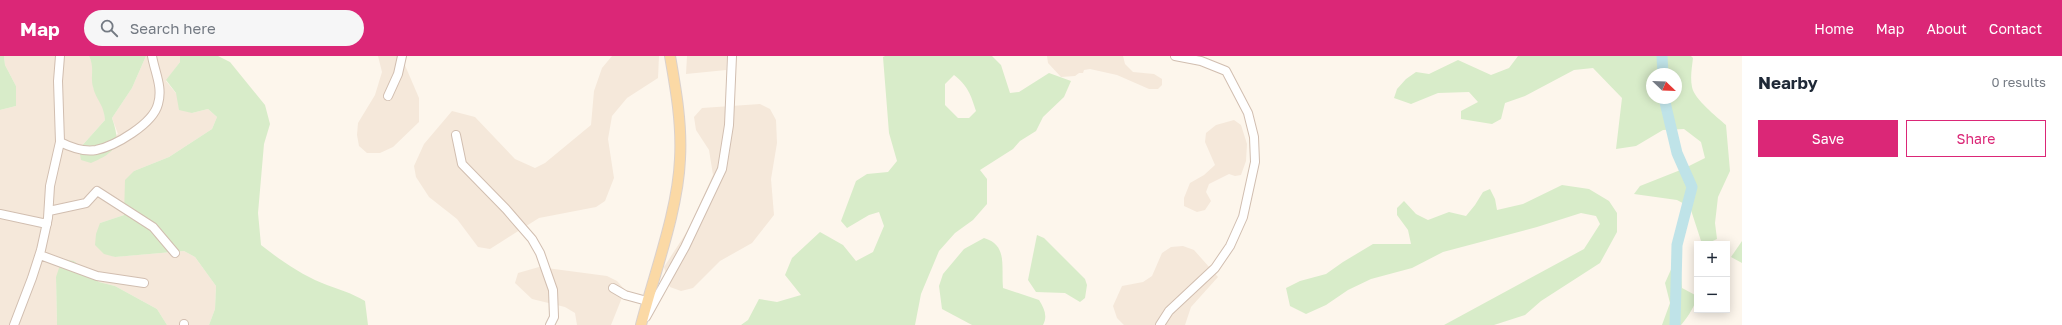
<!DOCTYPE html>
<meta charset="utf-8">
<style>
:root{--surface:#fff;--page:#f6f6f7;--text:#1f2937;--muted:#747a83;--line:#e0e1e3;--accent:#db2777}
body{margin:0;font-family:"Golos Text",sans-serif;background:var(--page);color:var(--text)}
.controls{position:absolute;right:12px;bottom:12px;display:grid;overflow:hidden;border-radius:0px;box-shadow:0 2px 10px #0003}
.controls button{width:36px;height:36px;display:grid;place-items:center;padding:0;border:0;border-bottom:1px solid var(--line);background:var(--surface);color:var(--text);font:20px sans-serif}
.compass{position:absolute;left:1646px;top:12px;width:36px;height:36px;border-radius:50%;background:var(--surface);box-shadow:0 2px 10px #0003;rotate:113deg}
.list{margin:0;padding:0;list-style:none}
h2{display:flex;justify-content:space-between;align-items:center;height:52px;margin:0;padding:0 16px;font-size:17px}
h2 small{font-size:13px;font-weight:400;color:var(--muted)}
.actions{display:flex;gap:8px;padding:12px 16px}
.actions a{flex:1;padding:9px 0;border:1px solid var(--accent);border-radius:0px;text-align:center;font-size:14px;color:var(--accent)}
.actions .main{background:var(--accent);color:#fff}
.icon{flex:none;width:22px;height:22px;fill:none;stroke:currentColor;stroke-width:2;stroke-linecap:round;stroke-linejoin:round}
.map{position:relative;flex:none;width:1742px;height:269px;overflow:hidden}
header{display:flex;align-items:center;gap:24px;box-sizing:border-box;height:56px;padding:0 20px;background:var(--accent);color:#fff}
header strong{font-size:19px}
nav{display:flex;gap:22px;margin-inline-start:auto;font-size:14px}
.search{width:280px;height:36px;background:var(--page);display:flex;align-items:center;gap:10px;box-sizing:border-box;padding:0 14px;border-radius:22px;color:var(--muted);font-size:15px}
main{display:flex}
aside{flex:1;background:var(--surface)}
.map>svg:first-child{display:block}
.residential{fill:#f5e8da}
.green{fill:#d8ecc9;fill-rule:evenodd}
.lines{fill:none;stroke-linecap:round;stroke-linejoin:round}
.river{stroke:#bfe3e8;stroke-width:11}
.minor-casing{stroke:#d1beb0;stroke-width:10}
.major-casing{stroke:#dad1cd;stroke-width:12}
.minor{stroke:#fff;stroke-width:8}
.major{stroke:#fbd9a5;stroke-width:10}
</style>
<header>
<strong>Map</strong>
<div class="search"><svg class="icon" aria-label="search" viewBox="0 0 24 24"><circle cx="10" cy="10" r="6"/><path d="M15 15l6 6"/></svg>Search here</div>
<nav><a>Home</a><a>Map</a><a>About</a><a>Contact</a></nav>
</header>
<main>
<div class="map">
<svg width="1742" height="269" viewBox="0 0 1742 269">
<rect width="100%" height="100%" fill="#fdf6ec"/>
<path class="residential" d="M4,0H89L93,9V31L104,52L105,64L79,93L118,78L112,62L132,32L146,0H180V6L166,25L192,57L208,53L217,61L212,73L169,101L134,115L124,159L100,167L114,201L184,195L195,201L216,230L215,253L209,269H167L157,253L115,230L99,226L74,205L56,221L57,269H0V54L16,50V30L5,9Z
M378,0H401L419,42V66L393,91L380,97H367L359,90L357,79L358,67L375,39L382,16Z
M612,0H659L658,22L627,42L612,60L608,83L614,122L605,145L596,151L539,162L490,193L478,191L457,163L429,141L416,121L414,110L424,88L452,55L475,61L515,103L535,112L545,107L591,69L594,35L602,12Z
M687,0H727L726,14L686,18Z
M1047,0H1123L1125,8L1133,16L1154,18L1162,23V29L1158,33H1149L1117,19L1090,13L1084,14L1083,17H1079L1075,20L1061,21L1048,7Z
M760,48L770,53L776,64L777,87L771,123L774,159L752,187L720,205L693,232L681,235L670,231L664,211L688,174L713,119L709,94L696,74L694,61L702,52Z
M1234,64L1241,69L1247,88L1246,105L1241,119L1235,120L1229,118L1209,128L1206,136L1211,145L1205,154L1197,156L1184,150V142L1190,127L1204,119L1215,109L1205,86L1206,77L1216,69Z
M1183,190L1194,194L1218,221L1191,251L1185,269H1124L1117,262L1113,250L1122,230L1143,226L1152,220L1162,197L1171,191Z
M539,211L607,220L617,225L625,234L611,269H577L575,257L565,251L532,243L515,227L518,217Z"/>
<path class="green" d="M0,0H4L5,9L16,30V50L0,54Z
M89,0H146L132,32L112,62C121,88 117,96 91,107L81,104L79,93L105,64C104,48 96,44 93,31C90,20 95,12 89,0Z
M180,0H218L230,6L265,49L270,68L264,88L258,157L261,189C280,204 300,218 322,227C337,233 352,237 365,245L368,269H209L215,253L216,230L195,201L184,195L115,201L104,198L95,189L96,178L100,167L124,159L125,124L134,115L169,101L212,73L217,61L208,53L192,57L179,54L176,37L166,24L180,6Z
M885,0H992L1001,9L1010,37L1019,36L1049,17L1071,25L1064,41L1043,61L1036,75L1020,85L1013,93L980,114L987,123V148L973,164L955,177L939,195L921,238L915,269H741L748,264L759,243L777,246L801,239L785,219L792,202L820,176L843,189L856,205L873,196L884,170L879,156L869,159L847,172L841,165L856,125L867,118L888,116L897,105L889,77L883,1ZM954,19C968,30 971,39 976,55L969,62H958L945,49V28Z
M1518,0H1691L1693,2C1692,11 1690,21 1692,31C1694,43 1717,61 1726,69L1730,115L1718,141L1715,167L1717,183L1706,188H1702L1690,151L1677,144L1634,138L1640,130L1683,113L1705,102L1701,86L1684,73L1663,74L1636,90L1616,93L1622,42L1593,12L1574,14L1525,40L1505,47L1501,63L1492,68L1461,63V55L1478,46L1469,36L1438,37L1411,48L1394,42L1397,33L1406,23L1416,16L1429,18L1458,4L1491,19L1509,12ZM1652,18H1676V42H1652Z
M1562,129L1589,133L1609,145L1617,157V176L1600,207L1541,245L1525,259L1494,269H1444L1584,193L1600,168L1596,160L1581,157L1537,171L1443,196L1412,212L1371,223L1348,234L1326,249L1306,258L1290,250L1286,232L1300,225L1326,218L1343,206L1373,188H1411L1408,174L1397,159V152L1404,145L1416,158L1428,164L1449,156L1466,160L1475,149L1483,136L1490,133L1495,143L1497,154L1523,148Z
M1037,179L1044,182L1085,223L1087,229L1085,242L1080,246L1065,237L1036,236L1028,224Z
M984,182C1008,189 1001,210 1003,232L1039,244C1044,252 1048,260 1043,269H972L942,253L939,230L943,218L964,193Z
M1742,185V207L1731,201Z
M62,203L74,205L99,226L115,230L157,253L167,269H57L56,221Z
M1678,207L1681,216L1682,232L1697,240C1697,247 1686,264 1681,269H1662L1670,247L1665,227L1673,209Z"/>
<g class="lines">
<path class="river" d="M1662,0L1663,18
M1664,42L1677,97L1692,131L1677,189L1675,269"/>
<defs>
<path id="minor" d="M388,40L398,18L402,0
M456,79L462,108L506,153L532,183L540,197L553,234L554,261L550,269
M60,86C70,91 85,96 96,94C115,90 153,68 158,48C163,31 155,17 152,0
M49,155L86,147L97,135L153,171L175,197
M0,158L47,168
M40,199L97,220L144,227
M613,232L625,239L647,245
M646,261L685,191L722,113L729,69L732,0
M14,269L32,222L41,194L48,162L50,130L60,86L58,25L60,0
M184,269V268
M1160,269L1169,255L1215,212L1230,190L1243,161L1255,106L1254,81L1248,57L1226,15L1201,5L1175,0"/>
<path id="major" d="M641,269C654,218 678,155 680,103C682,68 676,34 670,0"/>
</defs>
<use href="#minor" class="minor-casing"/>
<use href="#major" class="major-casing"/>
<use href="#minor" class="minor"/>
<use href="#major" class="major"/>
</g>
</svg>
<div class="controls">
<button>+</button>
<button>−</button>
</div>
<svg class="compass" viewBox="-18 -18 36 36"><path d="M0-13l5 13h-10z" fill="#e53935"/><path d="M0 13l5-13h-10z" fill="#747a83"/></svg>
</div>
<aside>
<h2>Nearby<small>0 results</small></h2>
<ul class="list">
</ul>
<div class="actions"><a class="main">Save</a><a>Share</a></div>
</aside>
</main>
